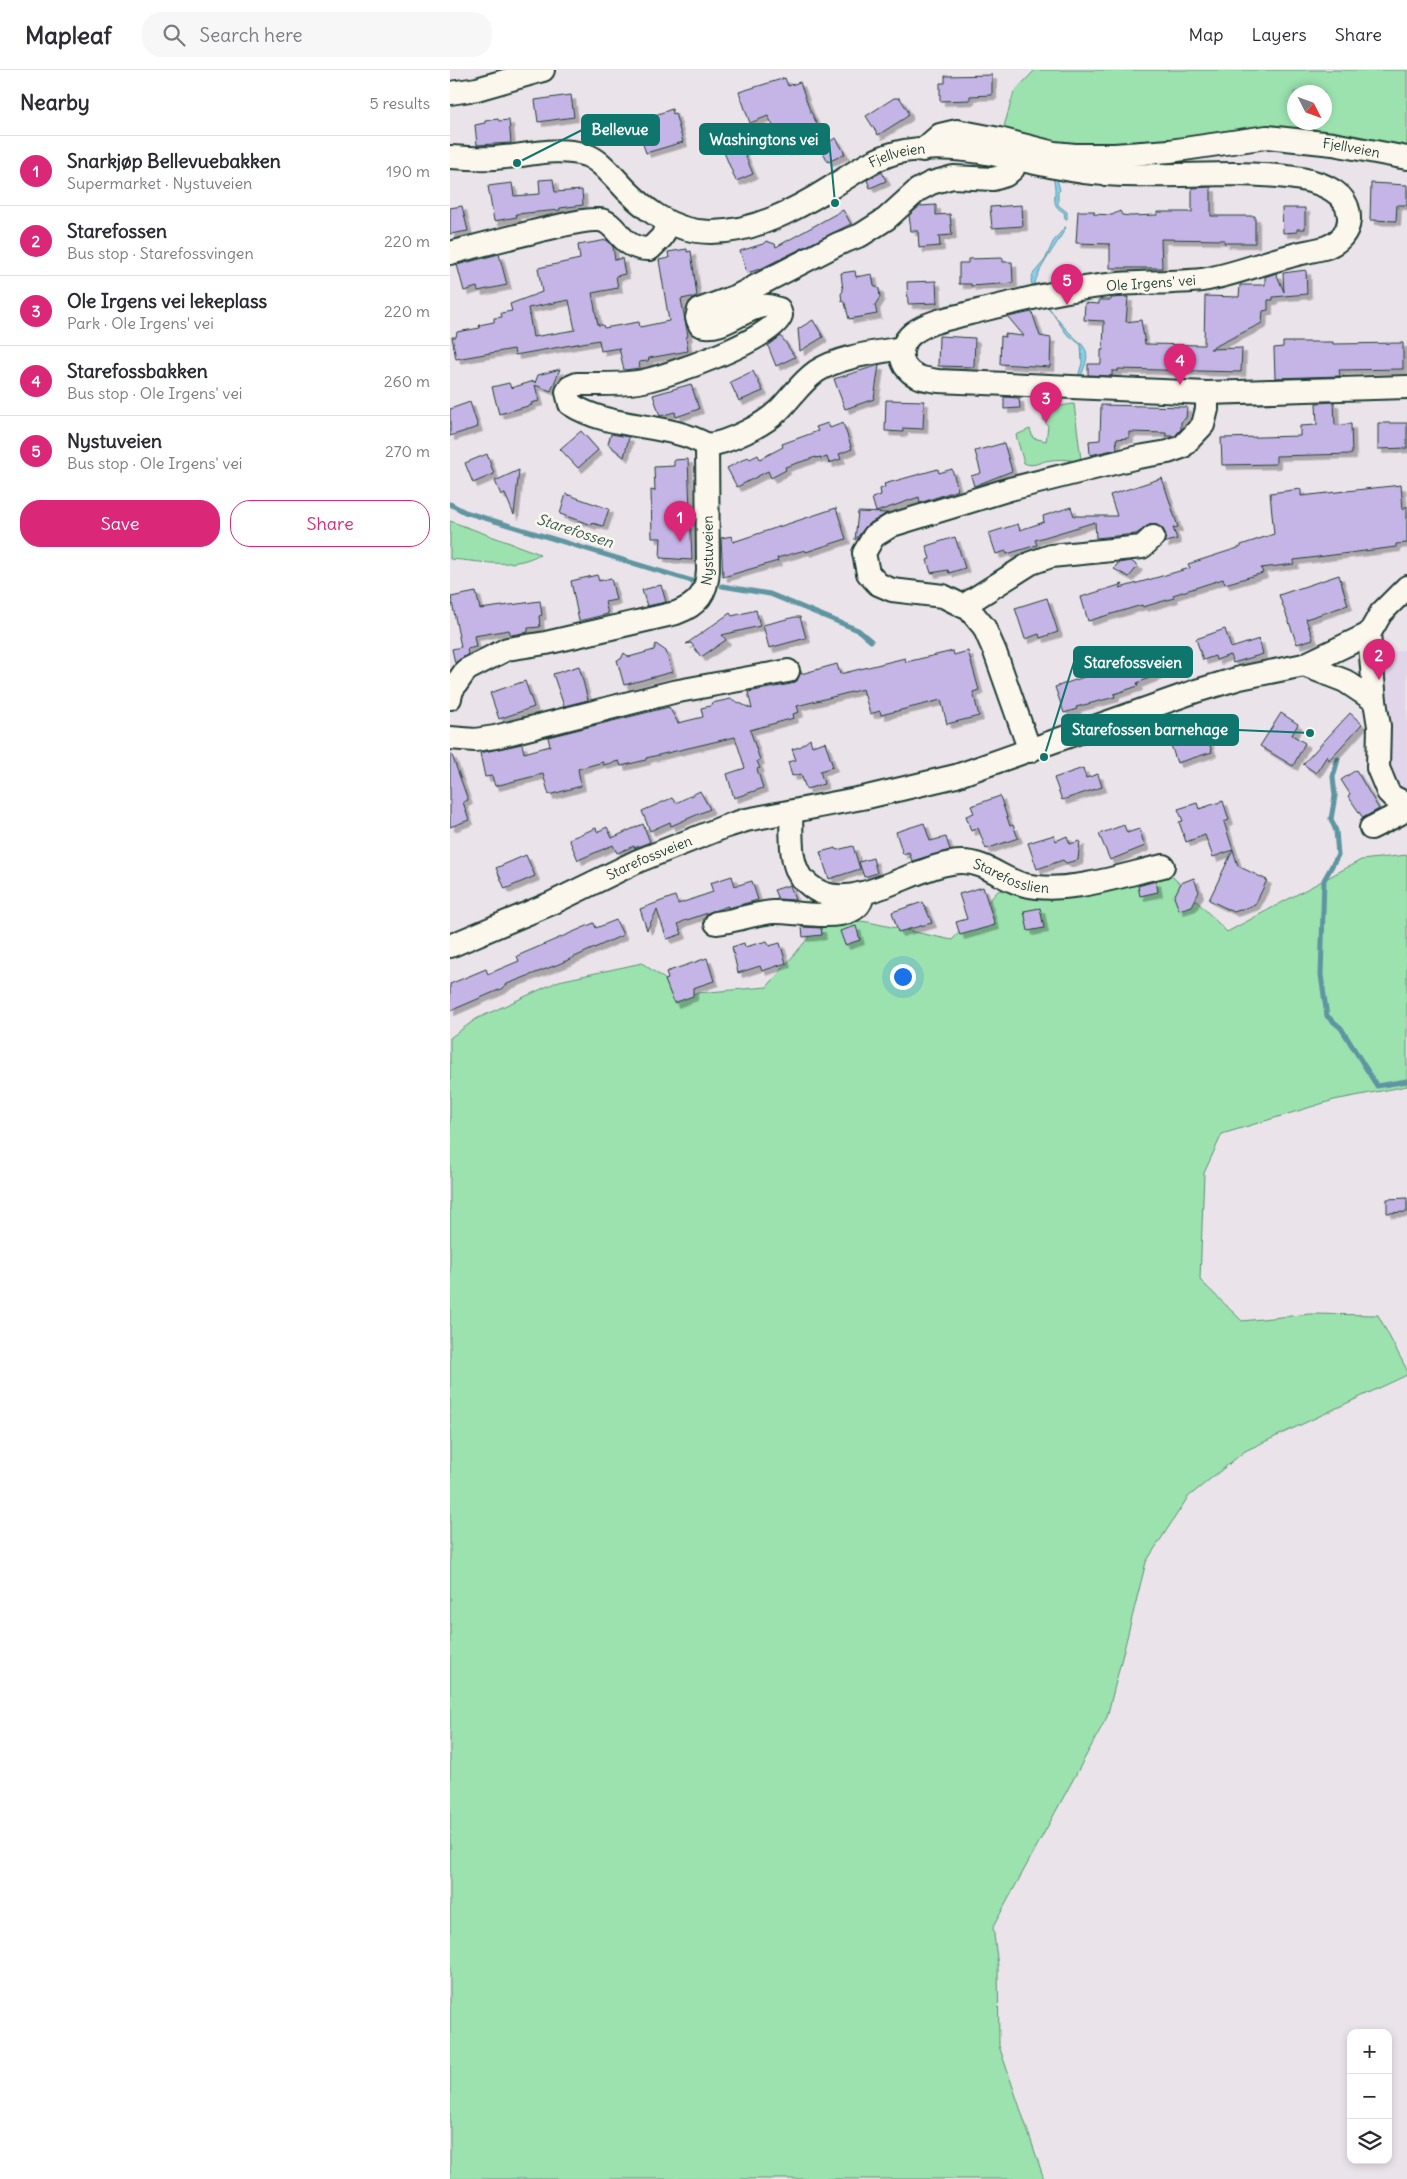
<!DOCTYPE html>
<meta charset="utf-8">
<style>
:root{--surface:#fff;--page:#f7f7f7;--text:#2b2b33;--muted:#7c7c81;--line:#e1e1e2;--accent:#db2777}
body{margin:0;font-family:Delius,sans-serif;background:var(--page);color:var(--text)}
.controls{position:absolute;right:15px;bottom:15px;display:grid;overflow:hidden;border-radius:10px;box-shadow:0 2px 8px #0003}
.controls button{width:45px;height:45px;display:grid;place-items:center;padding:0;border:0;border-bottom:1px solid var(--line);background:var(--surface);color:var(--text);font:25px sans-serif}
.compass{position:absolute;left:837px;top:15px;width:45px;height:45px;border-radius:50%;background:var(--surface);box-shadow:0 2px 8px #0003;rotate:132deg}
.you{position:absolute;left:452px;top:906px;width:18px;height:18px;margin:-12px;border:4px solid #fff;border-radius:50%;background:#1a73e8;box-shadow:0 0 0 8px #1a73e833}
.badge{display:grid;place-items:center;width:32px;height:32px;border-radius:50%;background:var(--accent);color:#fff;font-size:16px;font-weight:700}
.pin{position:absolute;translate:-50% -41px;filter:drop-shadow(0 1px 2px #0008)}
.pin::after{content:'';position:absolute;top:26px;width:18px;height:15px;background:inherit;clip-path:polygon(0 0,100% 0,50% 100%)}
.list{margin:0;padding:0;list-style:none}
h2{display:flex;justify-content:space-between;align-items:center;height:65px;margin:0;padding:0 20px;font-size:21px}
h2 small{font-size:16px;font-weight:400;color:var(--muted)}
.list li{display:grid;grid-template-columns:32px 1fr auto;gap:15px;align-items:center;box-sizing:border-box;height:70px;padding:0 20px;border-top:1px solid var(--line)}
.list b{display:block;font-size:19px;white-space:nowrap}
.list p{margin:0;font-size:16px;white-space:nowrap;color:var(--muted)}
.list em{font-size:16px;font-style:normal;color:var(--muted)}
.actions{display:flex;gap:10px;padding:15px 20px}
.actions a{flex:1;padding:11px 0;border:1px solid var(--accent);border-radius:20px;text-align:center;font-size:18px;color:var(--accent)}
.actions .main{background:var(--accent);color:#fff}
.icon{flex:none;width:28px;height:28px;fill:none;stroke:currentColor;stroke-width:2;stroke-linecap:round;stroke-linejoin:round}
.map{position:relative;flex:none;width:957px;height:2109px;overflow:hidden}
header{display:flex;align-items:center;gap:30px;box-sizing:border-box;height:70px;padding:0 25px;background:var(--surface);border-bottom:1px solid var(--line)}
header strong{font-size:24px}
nav{display:flex;gap:28px;margin-inline-start:auto;font-size:18px}
.search{width:350px;height:45px;background:var(--page);display:flex;align-items:center;gap:12px;box-sizing:border-box;padding:0 18px;border-radius:20px;color:var(--muted);font-size:19px}
main{display:flex}
aside{flex:1;background:var(--surface)}
.map>svg:first-child{display:block}
.built{fill:#e0d5e9}
.green{fill:#9be2af;stroke:#5d9072;fill-rule:evenodd}
.water{fill:#88cfea;stroke:#5e95a1}
.lines{fill:none;stroke-linecap:round;stroke-linejoin:round}
.stream{stroke:#5e95a1;stroke-width:5}
.building{fill:#c5b5e6;stroke:#1f3d34;fill-rule:evenodd;filter:url(#shadow)}
.minor-casing{stroke:#1f3d34;stroke-width:26}
.minor{stroke:#fbf7ec;stroke-width:22}
.labels{text-anchor:middle;stroke-width:5;stroke-linejoin:round;paint-order:stroke}
.street-label{font-size:14px;fill:#1f3d34;stroke:#fbf7ec}
.water-label{font-size:15px;font-style:italic;fill:#345a58;stroke:#fbf7ec}
.leader{fill:none;stroke:#0f766e;stroke-width:2}
.callout-dot{fill:#0f766e;stroke:#fbf7ec;stroke-width:2}
.callout{fill:#0f766e;stroke:#0f766e;stroke-width:2}
.callout-label{font-size:15px;text-anchor:middle;font-weight:bold;fill:#fff}
</style>
<header>
<strong>Mapleaf</strong>
<div class="search"><svg class="icon" aria-label="search" viewBox="0 0 24 24"><circle cx="10" cy="10" r="6"/><path d="M15 15l6 6"/></svg>Search here</div>
<nav><a>Map</a><a>Layers</a><a>Share</a></nav>
</header>
<main>
<aside>
<h2>Nearby<small>5 results</small></h2>
<ul class="list">
<li><span class="badge">1</span><div><b>Snarkjøp Bellevuebakken</b><p>Supermarket · Nystuveien</p></div><em>190 m</em></li>
<li><span class="badge">2</span><div><b>Starefossen</b><p>Bus stop · Starefossvingen</p></div><em>220 m</em></li>
<li><span class="badge">3</span><div><b>Ole Irgens vei lekeplass</b><p>Park · Ole Irgens' vei</p></div><em>220 m</em></li>
<li><span class="badge">4</span><div><b>Starefossbakken</b><p>Bus stop · Ole Irgens' vei</p></div><em>260 m</em></li>
<li><span class="badge">5</span><div><b>Nystuveien</b><p>Bus stop · Ole Irgens' vei</p></div><em>270 m</em></li>
</ul>
<div class="actions"><a class="main">Save</a><a>Share</a></div>
</aside>
<div class="map">
<svg width="957" height="2109" viewBox="0 0 957 2109">
<defs>
<filter id="shadow"><feDropShadow dx="4.5" dy="4.5" stdDeviation="0" flood-color="#0004"/></filter>
</defs>
<rect width="100%" height="100%" fill="#ebe3ea"/>
<filter id="ink" filterUnits="userSpaceOnUse"><feTurbulence type="fractalNoise" baseFrequency=".02" numOctaves="2"/><feDisplacementMap in="SourceGraphic" scale="10" xChannelSelector="R" yChannelSelector="G"/><feConvolveMatrix kernelMatrix="1 2 1 2 8 2 1 2 1" color-interpolation-filters="sRGB"/></filter>
<g filter="url(#ink)">
<path class="built" d="M957,579V723L950,719L936,699L932,585Z"/>
<path class="green" d="M585,0H957V82L892,69L638,86L553,60L564,22ZM844,22H874V52H844Z
M624,334L631,390L629,392C619,389 611,389 601,390C590,391 584,398 574,393L566,365L580,359L583,368L596,371L598,356L593,349C597,338 613,335 624,334Z
M0,451L90,484C62,500 31,491 0,489Z
M957,785V1016L884,1030L772,1064L754,1103L750,1210L792,1251L860,1244L928,1245L957,1300V1305L795,1381L738,1427L696,1492L657,1647L543,1857L548,1896L549,1976L594,2109H0V968L26,949L109,911L192,893L236,924L317,917L376,847L418,852L502,870L549,820L579,826L716,800L777,862L911,790Z"/>
<path class="water" d="M603,109H607L610,120L608,122V135L617,142V149H615L614,142C598,135 609,124 603,109Z
M615,157H616C611,169 583,205 585,216L583,217L581,211L583,204L595,190L603,172Z
M594,231C601,240 608,251 616,259C635,279 644,277 630,308L628,307L632,293L631,275L616,263Z"/>
<g class="lines">
<path class="stream" d="M0,434L15,442L242,511
M272,516L320,524L408,560L421,571
M888,689L883,707L885,726L881,749L886,761L888,785L874,810L871,905L877,946L891,958L927,1016L957,1011"/>
</g>
<path class="building" d="M542,5V25L520,26V30L490,31V13H495V6Z
M335,8L338,16L350,12L359,38L373,66L343,80L342,78L336,81L318,46L300,53L289,22Z
M121,25L124,47L88,52L85,30Z
M444,28H450L458,41V46L428,65L416,46Z
M222,39L223,44L225,43L233,72L196,83L188,60L193,58L191,50Z
M48,49L49,51L59,50L61,73L27,75L25,55L35,53V51Z
M288,68L303,104L286,111L271,75Z
M386,68L395,84L378,92L370,76Z
M432,102L436,111L420,118L417,110Z
M103,109L105,122L132,120L133,135L110,138V140L66,144L67,147L44,151L38,116L62,113L64,126L90,124L89,110Z
M921,113L957,115V135H947L946,151L920,150Z
M761,117V146H805V173H774L775,170L711,169L712,198H660V174L626,173L628,141H644V144L662,145L670,141L672,145L680,146L707,145V142H742V118Z
M486,135V145L500,144L502,165L489,166L490,176L469,178L468,161H461L459,145L470,136Z
M572,135L573,156L542,158L540,137Z
M12,136L18,161L0,164V138Z
M832,138H855V159H847V162L833,163Z
M393,140L401,154L310,199L297,203L290,181L313,174L316,171L325,174L326,177Z
M157,170L163,177L165,190L172,188L175,204L166,206L168,218L142,223L148,255H153L154,258L189,252L190,257L219,251L209,190L219,188L218,182L237,179V182L241,181L247,226L231,229L238,266L236,267L238,281L199,288L198,291L189,292L190,298L174,300L169,278L151,281L149,270L65,285L64,279L6,289L2,267H6L7,262L30,258L29,255L44,252V248L52,247L51,243L62,241L60,234L92,222L88,198L130,189L128,175ZM119,230L125,260L83,267L78,238Z
M49,184L57,215L28,221L27,217L14,221L7,195Z
M553,188V192H562L563,213L521,216V214H509V193H518V189Z
M856,200L857,224L823,227V230H818V240L813,241L812,253L760,279L792,278L791,302L668,299V301H662V306L638,305V294H651V280H653L654,251L634,250L635,233L649,234V230H661V228L678,227L676,252L691,250L695,274L754,275L755,226L789,227L790,215H815V207L826,203L834,222L833,203Z
M405,201L406,207L422,204L424,215L429,219L430,227L425,235L427,244L399,249L395,233L392,231L391,224L393,221L391,203Z
M486,211L487,233L458,234L457,212Z
M582,242L590,266L601,268L600,297L550,294L551,266L555,267V264L574,266L558,247Z
M363,250L373,267L350,281L348,259Z
M331,266L345,287L326,296L318,276Z
M489,266L525,268L524,297L488,296Z
M833,272H883V274L953,273V299L889,300L890,306L825,308L824,278L833,277Z
M429,295L424,329L395,339L384,309Z
M110,299L101,321L85,315L89,331L81,333L82,335L49,344L42,317L59,313L61,318L84,311L85,313L88,305Z
M303,301L313,321L289,331L280,312Z
M241,314L249,339L226,347L225,342L210,346L203,325Z
M554,327L569,328L570,338L554,339Z
M436,330L474,331L473,359L453,358V362L435,361Z
M20,332L28,357L0,366V339Z
M884,332L885,355L901,354L902,384L826,386V394L772,395L771,368L850,366V356L867,355L866,333Z
M651,335L737,337L736,348L731,352V359L725,366H716V363L679,362V368L666,369L667,379L640,385L639,371L650,370Z
M378,353L380,358L393,353L402,379L389,384L391,389L379,393L377,387L371,389V387L366,388V387L335,397L336,400L321,408L318,401L287,417L277,398L298,387L300,389L308,385L310,389L333,377L332,374L368,361L366,357Z
M928,353H957V378L928,379Z
M131,361L148,380L128,398L110,379Z
M161,364L179,367L174,387L158,374Z
M554,373L562,401L524,416L521,406L531,403L525,381Z
M37,384L44,404L23,413L15,393Z
M238,389L242,490L210,488L211,468H202L201,420L205,421L204,397L224,396V390Z
M488,399L489,403L502,399L508,420L470,433L469,427L426,442L422,428L431,425L430,419L435,417L434,414Z
M69,400L64,445L55,424L51,425L45,411Z
M712,408L728,457L723,458L727,469L714,473L716,465L713,459L707,455L701,454L686,464L646,468L645,452L585,470L587,475L557,484L556,481L546,484L539,463L568,454L570,460L594,452L593,446L621,437L624,446H667L660,425Z
M951,415L953,439L957,436V473L946,474V477L844,490V494L811,498L813,503L775,514L773,509L723,525L724,528L693,537L692,535L638,551L631,527L673,514L670,518L740,498L738,494L791,477V475L824,464L820,423L851,419V426Z
M116,424L159,439L153,456L142,453V455L110,444Z
M386,438L396,469L356,482L355,480L327,488L328,491L273,507L271,468L282,466L283,472Z
M408,442L437,443L417,455L405,470Z
M505,467L515,498L499,503L498,500L481,503L477,490L480,489L476,476Z
M681,491L688,496L679,507L664,499L668,493Z
M147,505L149,511L161,508L166,530L155,532L158,544L129,551L121,511Z
M889,505L898,535L856,549L863,569L847,574L829,525Z
M211,515L216,532L197,536L192,520Z
M26,522L30,539L90,531L92,545L89,546L90,557L78,558V562L61,565L59,560L24,566L26,577L17,579L18,584L5,593L2,579L11,577L1,527Z
M597,528L608,562L590,568L589,564L575,569L565,538Z
M306,540L310,556L272,565L276,570L251,587L241,573L236,574L280,543L282,546Z
M345,547H350L356,568L319,578L313,555Z
M775,559L781,578L809,569L813,584L783,593L780,585L766,590L765,586L753,590L746,569Z
M206,574L216,581L222,602L174,615L167,590L171,589L174,583L179,587L204,580Z
M713,579L720,600L687,613L688,616L664,624L665,627L626,637L627,639L614,643L605,617L643,604L644,607L672,598L670,592Z
M503,581L504,585L518,581L529,620L523,622L529,646L497,654L491,630L431,645L430,641L420,644L413,619L347,636L349,642L343,644L344,648L300,660L310,690L307,691L310,698L307,699L313,718L284,728L277,704L295,698L285,667L196,688V690L171,696L169,691L153,695V692L128,699L131,716L99,725L93,704L45,716L42,706L35,707L30,683L72,674L74,683L100,676L98,667L219,637L228,653L253,647L251,638L260,636L262,633L281,629L302,639L298,622L341,614L347,611L351,601V604L387,594L390,604L455,588L456,592Z
M129,596L138,630L114,636L103,604Z
M75,611L84,637L49,649L40,623Z
M831,643L848,654L842,665L855,673L843,696L810,676Z
M900,643L912,654L879,690L877,686L866,703L853,694Z
M754,657L762,682L727,693L719,669Z
M360,669L362,676L375,672L383,697L370,701L374,714L356,719L351,704L342,706L338,692L346,690L342,679L350,677Z
M0,685H2L18,730L13,732L19,750L0,757Z
M633,698L636,708L648,704L652,717L612,730L604,708Z
M906,700L929,739L913,748L898,726L900,724L891,710Z
M250,721L260,739L221,756L220,752L200,761L192,741L222,728L226,733Z
M550,726L560,756L563,755L568,768L536,779L528,758L521,761L516,746L524,743L521,736Z
M773,731L779,750L774,752L783,780L763,787L755,765L736,772L729,752L733,751L728,739L747,733L749,739Z
M474,753L480,771L496,767L500,780L462,791L459,782L453,784L446,762Z
M193,754L200,772L184,778V776L167,783L163,775L128,790L119,769L146,758L147,762L157,757L162,768Z
M674,755L677,763L689,759L695,776L660,790L649,764Z
M604,765L606,771L617,766L620,774L630,771L628,790L616,793L613,790L587,799L578,773Z
M403,776L410,799L379,809L370,782L386,778L387,780Z
M783,780L788,796L817,810L805,835L784,842L759,830Z
M76,785L85,806L55,819L46,798Z
M423,788L427,803L414,807L409,792Z
M282,806L285,816L302,811L308,830L278,838V836L234,851L228,854L232,864L217,869L207,840L197,860L190,839L225,826L228,834L263,822L260,813Z
M744,808L749,822L742,836L729,840L724,827L731,813Z
M706,811L708,822L690,826L688,816Z
M340,815L345,830L328,829L324,820Z
M533,817L545,855L510,865L506,852L517,849L509,824Z
M473,832L482,853L448,862L442,842Z
M590,838L594,858L578,861L574,841Z
M166,850L173,865L109,894L57,914L51,919L0,941V914L36,899L38,904L69,891L67,886L144,853L146,858Z
M406,856L410,870L395,875L390,861Z
M352,857L371,858L372,865L353,867Z
M317,871L319,876L330,873L336,893L312,901L310,896L288,903L282,877L294,873L295,877Z
M257,888L264,911L243,918V926L224,933L215,910L218,909L216,902Z
M957,1128V1142L937,1143V1129Z"/>
<g class="lines">
<defs>
<g id="minor">
<path d="M0,23L27,19L93,0"/>
<path id="s1" d="M473,80L490,65L507,61L549,69L604,83L625,85H664L720,81L817,67L883,74L957,88"/>
<path id="s2" d="M0,87C15,88 30,89 45,88C76,86 106,76 136,85C148,89 156,99 165,108C191,137 220,162 261,162C304,162 345,140 380,118C404,103 426,86 454,81C515,70 574,94 634,102C684,108 735,104 785,104C818,105 901,103 899,150C898,163 889,172 877,177C865,181 852,182 840,186C811,193 783,205 752,210C725,213 697,212 669,214C619,218 569,231 520,243C502,248 479,251 463,263C453,271 448,284 455,296C463,308 475,309 488,311L757,323L957,317"/>
<path d="M0,183C35,174 69,165 104,157C118,154 134,149 149,150C168,151 169,180 200,179L212,167L218,153"/>
<path d="M257,375C216,351 162,361 120,334L117,322L120,317L127,314C147,314 168,315 188,312C214,308 325,269 331,245L329,239C324,238 319,235 314,236C292,238 273,262 250,255L247,248L249,240L287,226L388,174L411,165L436,149L468,120L481,113L503,107L543,109L556,105L563,99L566,89"/>
<path d="M257,375C278,373 314,355 329,340C342,327 351,312 367,301C391,286 424,283 452,278"/>
<path d="M513,536L581,493L601,486L692,477L703,467"/>
<path d="M919,564L925,631L929,656L928,698L938,722L943,727L957,734"/>
<path d="M854,595L895,611L925,631"/>
<path id="s3" d="M0,628L2,620L16,600L57,579L96,573L226,543C248,535 257,523 258,500L257,375"/>
<path d="M0,668L25,670L45,667L223,622L338,601"/>
<path d="M580,681L545,582L534,557L519,539L493,526L442,520L428,514L418,503L414,483L424,466L442,455L560,419L688,387L718,382L732,377L753,355L757,339V323"/>
<path id="s4" d="M341,742C342,762 339,789 350,806C351,809 355,811 358,814C398,851 466,792 512,792C536,792 553,810 575,815C617,825 672,805 713,796"/>
<path d="M921,758L949,744L953,732"/>
<path d="M266,853C286,851 305,843 324,842C348,841 410,858 413,823"/>
<path id="s5" d="M0,876L102,833L188,791L274,757L296,750L417,727L506,706L746,621L790,608L854,595L919,564L931,543L957,517"/>
</g>
</defs>
<use href="#minor" class="minor-casing"/>
<use href="#minor" class="minor"/>
</g>
</g>
<g class="labels">
<g class="street-label">
<text dy="5" stroke="none"><textPath href="#s1" startOffset="439">Fjellveien</textPath></text>
<text dy="5" stroke="none"><textPath href="#s2" startOffset="492">Fjellveien</textPath></text>
<text transform="translate(701 213) rotate(-4)" y="5">Ole Irgens' vei</text>
<text dy="5" stroke="none"><textPath href="#s3" startOffset="329">Nystuveien</textPath></text>
<text dy="5" stroke="none"><textPath href="#s5" startOffset="218">Starefossveien</textPath></text>
<text dy="5" stroke="none"><textPath href="#s4" startOffset="291">Starefosslien</textPath></text>
</g>
<g class="water-label">
<text transform="translate(125 461) rotate(18)" y="5">Starefossen</text>
</g>
</g>
<path class="leader" d="M67 93L132 60M385 133L379 69M594 687L624 592M860 663L788 660"/>
<g class="callout-dot">
<circle cx="67" cy="93" r="5"/>
<circle cx="385" cy="133" r="5"/>
<circle cx="594" cy="687" r="5"/>
<circle cx="860" cy="663" r="5"/>
</g>
<g class="callout">
<rect x="132" y="45" width="77" height="30" rx="5"/>
<rect x="250" y="54" width="129" height="30" rx="5"/>
<rect x="624" y="577" width="118" height="30" rx="5"/>
<rect x="612" y="645" width="176" height="30" rx="5"/>
</g>
<g class="callout-label">
<text x="170" y="65">Bellevue</text>
<text x="314" y="75">Washingtons vei</text>
<text x="683" y="598">Starefossveien</text>
<text x="700" y="665">Starefossen barnehage</text>
</g>
</svg>
<div class="controls">
<button>+</button>
<button>−</button>
<button><svg class="icon" aria-label="layers" viewBox="0 0 24 24"><path d="M12 4l9 5-9 5-9-5zM3 14l9 5 9-5"/></svg></button>
</div>
<svg class="compass" viewBox="-18 -18 36 36"><path d="M0-13l5 13h-10z" fill="#e53935"/><path d="M0 13l5-13h-10z" fill="#7c7c81"/></svg>
<div class="you"></div>
<div class="pin badge" style="left:230px;top:472px">1</div>
<div class="pin badge" style="left:929px;top:610px">2</div>
<div class="pin badge" style="left:596px;top:353px">3</div>
<div class="pin badge" style="left:730px;top:315px">4</div>
<div class="pin badge" style="left:617px;top:235px">5</div>
</div>
</main>
